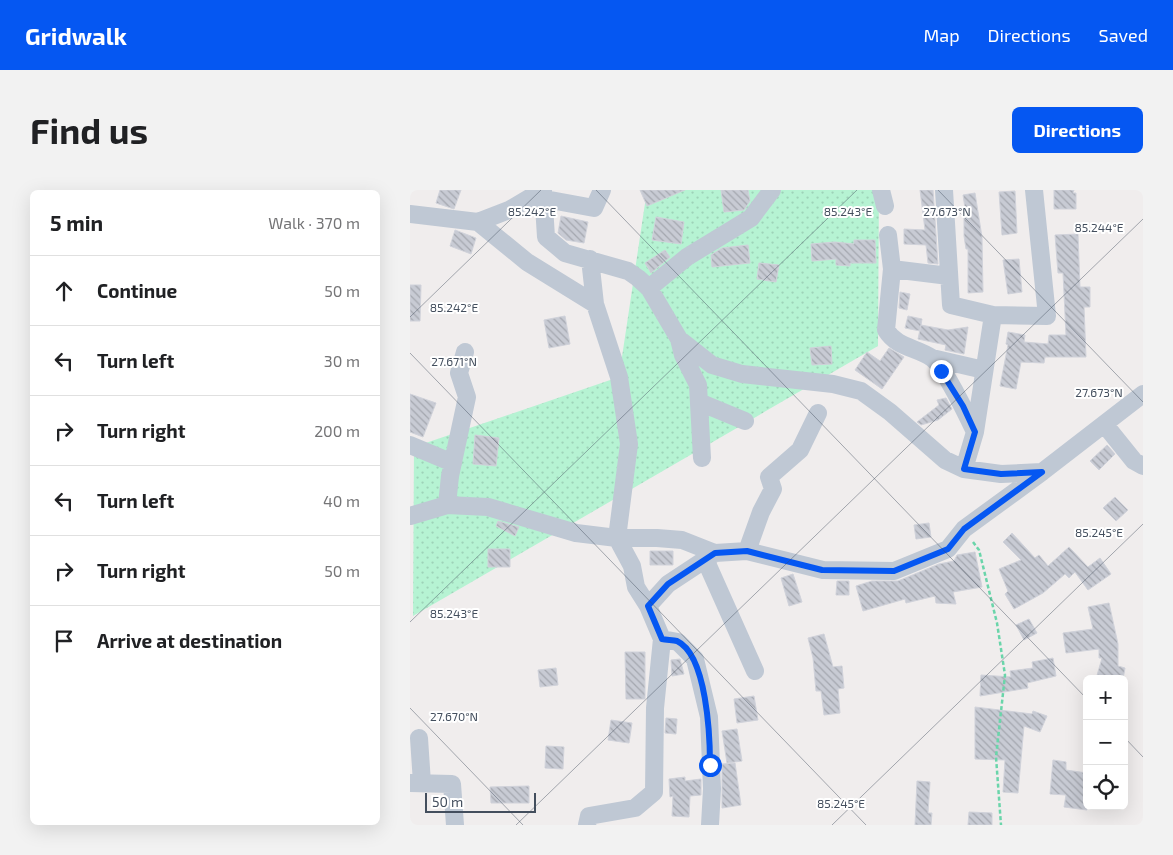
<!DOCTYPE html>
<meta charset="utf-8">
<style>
:root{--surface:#fff;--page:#f2f2f2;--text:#202124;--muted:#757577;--line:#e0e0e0;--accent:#0557f2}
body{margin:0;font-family:"Exo 2",sans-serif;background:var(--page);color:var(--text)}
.controls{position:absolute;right:15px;bottom:15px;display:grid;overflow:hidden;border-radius:8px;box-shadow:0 5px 20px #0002}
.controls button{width:45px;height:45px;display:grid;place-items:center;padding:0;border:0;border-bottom:1px solid var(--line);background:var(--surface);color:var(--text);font:25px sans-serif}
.scale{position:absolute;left:15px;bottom:12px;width:111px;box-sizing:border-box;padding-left:5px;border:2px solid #434e5d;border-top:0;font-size:14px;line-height:18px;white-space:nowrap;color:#434e5d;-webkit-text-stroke:4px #fff;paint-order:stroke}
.stop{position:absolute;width:15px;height:15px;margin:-11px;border:4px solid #0557f2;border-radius:50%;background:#fff}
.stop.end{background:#0557f2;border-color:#fff;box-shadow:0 1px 5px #0008}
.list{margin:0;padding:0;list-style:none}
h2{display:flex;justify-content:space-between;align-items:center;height:65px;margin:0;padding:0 20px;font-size:21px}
h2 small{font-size:16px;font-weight:400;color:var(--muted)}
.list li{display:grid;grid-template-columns:32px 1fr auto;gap:15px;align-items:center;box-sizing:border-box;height:70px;padding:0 20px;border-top:1px solid var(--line)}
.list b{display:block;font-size:19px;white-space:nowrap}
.list em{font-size:16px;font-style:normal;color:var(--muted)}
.icon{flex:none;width:28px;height:28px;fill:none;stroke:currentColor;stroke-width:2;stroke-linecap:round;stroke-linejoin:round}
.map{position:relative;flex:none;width:733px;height:635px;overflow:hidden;border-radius:8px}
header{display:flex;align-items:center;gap:30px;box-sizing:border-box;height:70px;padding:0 25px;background:var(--accent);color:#fff}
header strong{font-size:24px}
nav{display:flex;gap:28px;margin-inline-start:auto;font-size:18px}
.intro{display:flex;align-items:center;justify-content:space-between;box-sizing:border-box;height:120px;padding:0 30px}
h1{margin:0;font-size:35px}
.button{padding:12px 22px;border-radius:8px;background:var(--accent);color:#fff;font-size:18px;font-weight:700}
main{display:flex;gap:30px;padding:0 30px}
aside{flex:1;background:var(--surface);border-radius:8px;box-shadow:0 5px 20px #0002}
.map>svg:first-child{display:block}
.grass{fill:url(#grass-dots)}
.building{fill:url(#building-back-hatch);stroke:#d0d2da}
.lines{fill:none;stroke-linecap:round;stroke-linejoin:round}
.path{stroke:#6ad5aa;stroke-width:2.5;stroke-dasharray:4 2.5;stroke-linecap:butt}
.street{stroke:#bfc8d4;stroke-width:18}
.route{stroke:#0557f2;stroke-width:6}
.ticks{fill:none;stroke:#434e5d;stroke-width:1;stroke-opacity:0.45}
.ticks-label{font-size:12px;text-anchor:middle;fill:#434e5d;stroke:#fff;stroke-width:4;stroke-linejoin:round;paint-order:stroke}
</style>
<header>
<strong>Gridwalk</strong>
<nav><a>Map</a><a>Directions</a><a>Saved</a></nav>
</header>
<div class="intro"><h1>Find us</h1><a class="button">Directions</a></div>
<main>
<aside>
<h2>5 min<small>Walk · 370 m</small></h2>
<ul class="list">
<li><svg class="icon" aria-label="ahead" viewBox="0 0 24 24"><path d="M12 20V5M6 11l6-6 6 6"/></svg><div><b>Continue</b></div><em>50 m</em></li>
<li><svg class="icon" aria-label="left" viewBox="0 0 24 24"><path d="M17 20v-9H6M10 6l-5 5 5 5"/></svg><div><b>Turn left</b></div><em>30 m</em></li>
<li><svg class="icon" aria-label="right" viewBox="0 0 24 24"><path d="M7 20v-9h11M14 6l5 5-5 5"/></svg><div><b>Turn right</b></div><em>200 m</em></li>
<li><svg class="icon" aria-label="left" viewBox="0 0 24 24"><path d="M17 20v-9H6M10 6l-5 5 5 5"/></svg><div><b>Turn left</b></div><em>40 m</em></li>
<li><svg class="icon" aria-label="right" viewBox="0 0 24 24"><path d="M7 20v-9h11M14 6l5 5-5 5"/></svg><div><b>Turn right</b></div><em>50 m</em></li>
<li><svg class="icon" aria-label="arrive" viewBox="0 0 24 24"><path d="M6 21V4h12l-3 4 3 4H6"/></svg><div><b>Arrive at destination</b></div></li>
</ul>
</aside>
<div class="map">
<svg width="733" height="635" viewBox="0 0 733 635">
<defs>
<pattern id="grass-dots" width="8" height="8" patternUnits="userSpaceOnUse" patternTransform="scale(1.25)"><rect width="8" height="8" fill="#b6f3d3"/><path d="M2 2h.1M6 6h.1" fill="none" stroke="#9ed2b8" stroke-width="1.8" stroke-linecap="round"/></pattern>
<pattern id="building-back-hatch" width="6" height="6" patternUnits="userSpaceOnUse" patternTransform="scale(1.25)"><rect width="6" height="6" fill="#c8cbd4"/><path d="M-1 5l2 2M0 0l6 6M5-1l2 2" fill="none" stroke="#a4a7af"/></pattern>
</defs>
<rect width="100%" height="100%" fill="#f0eded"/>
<path class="grass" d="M237,0H469L468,156L3,426L4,257L209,187Z"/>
<path class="building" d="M30,0H51L44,19L26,13Z
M230,0H275L237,16Z
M311,0H338L340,11L334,20L314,22Z
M510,0H523L528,74L518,73L516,55L494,54V39L515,40Z
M644,0H664L663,3H666V19H644Z
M605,1L607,43L592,45L589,2Z
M565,3L572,47L573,102L558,103V59H556L554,46V25H556L553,5Z
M151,26L178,32L174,53L156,50L148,43Z
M246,27L274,32L271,54L242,50Z
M45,40L66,48L61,64L40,56Z
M668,44L670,97H680V117H674L676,167H635L634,173L611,172L606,199L590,196L598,155L596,154L598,142L615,145L614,152L638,154L639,145H656L653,83H648L645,45Z
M444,50H465L466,73H440V76L426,75V69L402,71L401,54L425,52L444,54Z
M338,55L340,73L302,77L301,65L312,58Z
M255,60L260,67L241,83L235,73Z
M609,69L612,102L598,104L593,70Z
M349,73L369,75L366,92L347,89Z
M0,95H11L10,131H0Z
M490,102L500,104L497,120L489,118Z
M155,126L160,154L139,158L134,130Z
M498,126L512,129L510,141L495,138Z
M511,135L538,140L558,137L554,164L535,160L536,155L508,149Z
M421,156L422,174L402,175L400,158Z
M479,158L494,167L472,199L445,180L457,162L470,171Z
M0,204L26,213L13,247L0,242Z
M536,208L542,219L528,230L511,235L507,232L529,215L527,210Z
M65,245L89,248L86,276L63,274Z
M697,255L705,264L689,280L680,271Z
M705,307L718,320L706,331L693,318Z
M88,331L109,337L105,346L86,336Z
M519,333L521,347L506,349L504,335Z
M602,343L625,368L629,365L638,376L659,357L678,377L690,368L701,384L678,400L665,382L659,388L655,384L633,403L604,419L595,404L598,401L589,379L611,370L593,352Z
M78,359H100V377H78Z
M240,361H263V375H240Z
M565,362L572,397L543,402L546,414L526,413L525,406L496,413L495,409L453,421L446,396L462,391H488L529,374L544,371L547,365Z
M383,384L392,412L379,416L371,388Z
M427,391H439V405H426Z
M699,413L708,454V476L715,478L713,489H686L692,468H689V459L656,463L653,443L683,439L678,417Z
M619,429L627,443L614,450L606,435Z
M414,444L423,477L432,476L434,498L428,499L430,523L414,525L411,501H406L403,468L398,448Z
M215,462H235V509H216Z
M643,468L646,486L617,493L618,498L570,506L571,485L601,487L600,481L623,478L622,472Z
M270,469L274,484L262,486L261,470Z
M146,478L148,495L130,497L128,480Z
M344,506L348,530L327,533L324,509Z
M565,517L622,524L623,521L637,526L630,542L614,536L608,603L593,602L595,570L565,569Z
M256,528L267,529L266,544L255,543Z
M201,530L222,533L219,553L198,550Z
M327,539L332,571L317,573L312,541Z
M136,556L154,557L153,579L135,578Z
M643,570L656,572V580L677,583V620L654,617L656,605L640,604Z
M325,573L331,615L312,618V574Z
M275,587V591L291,589V605L280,606L279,627L262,626L263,606L260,607L259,589Z
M507,591L520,592L518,623H522L521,635H505Z
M119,596V613H81L80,597Z
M559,622L582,623V635H558Z"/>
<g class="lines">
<path class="path" d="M563,352L569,360L587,433L595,485L586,567L591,635"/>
<path class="street" d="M133,0L136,47L155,63L218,81L228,88L239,98L269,149L302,175L332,184L423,194L451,201L480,222L535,270L554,279L591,284L632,282L733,204
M471,0L475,16
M534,0L541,115L583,125
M135,9L184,18L192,0
M0,24L68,32L117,72L185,114
M68,32L99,20L133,0
M478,45L482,79L539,86
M482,79L476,140C487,158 506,157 522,168C534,177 558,227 565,242
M239,98L277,67L341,28L362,0
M269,149L273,165L288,195L292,268
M522,168L574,180
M289,212L335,231
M695,235L724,271L733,276
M0,255L43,273
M554,279L565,242L583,125L637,126L624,0
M37,315L40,286L57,207L49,183L55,162
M0,326L37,315L78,317L166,343L207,348L219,254L209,187L185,114L180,69
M337,361L351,322L363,299L359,287L390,260L408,223
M295,369L345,481
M238,416L226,397L222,376L207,348H247L272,350L305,363
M252,449L268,452L285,469L299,527L302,599L300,635
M9,548L12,593
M0,593L42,594L45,635
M177,635L179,626L225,618L244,602L245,518L252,449L238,416L258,394L305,363L337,361L413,380L484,381L538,359L554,339L632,282"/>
</g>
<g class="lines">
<path class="route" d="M300,575C300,547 297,465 267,451C263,450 256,450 252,449L238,416L258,394L305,363L337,361L412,380L484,381L538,359L554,339L632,282L591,284L554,279L565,242L553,216L531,181"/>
</g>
<path class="ticks" d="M186,0L677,509M528,0L733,212M0,127L131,0M0,163L456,635M0,432L447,0M0,518L113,635M714,547L733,567M106,635L733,29M422,635L733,334"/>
<g class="ticks-label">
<text x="122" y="26">85.242°E</text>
<text x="438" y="26">85.243°E</text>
<text x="537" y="26">27.673°N</text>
<text x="689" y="42">85.244°E</text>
<text x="44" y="122">85.242°E</text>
<text x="44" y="176">27.671°N</text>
<text x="689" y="207">27.673°N</text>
<text x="689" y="347">85.245°E</text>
<text x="44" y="428">85.243°E</text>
<text x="44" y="531">27.670°N</text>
<text x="431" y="618">85.245°E</text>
</g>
</svg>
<div class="controls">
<button>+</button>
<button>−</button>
<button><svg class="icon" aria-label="locate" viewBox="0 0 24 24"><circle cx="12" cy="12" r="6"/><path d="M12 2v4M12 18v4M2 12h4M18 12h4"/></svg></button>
</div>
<div class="scale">50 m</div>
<div class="stop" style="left:300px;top:575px"></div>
<div class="stop end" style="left:531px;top:181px"></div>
</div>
</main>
